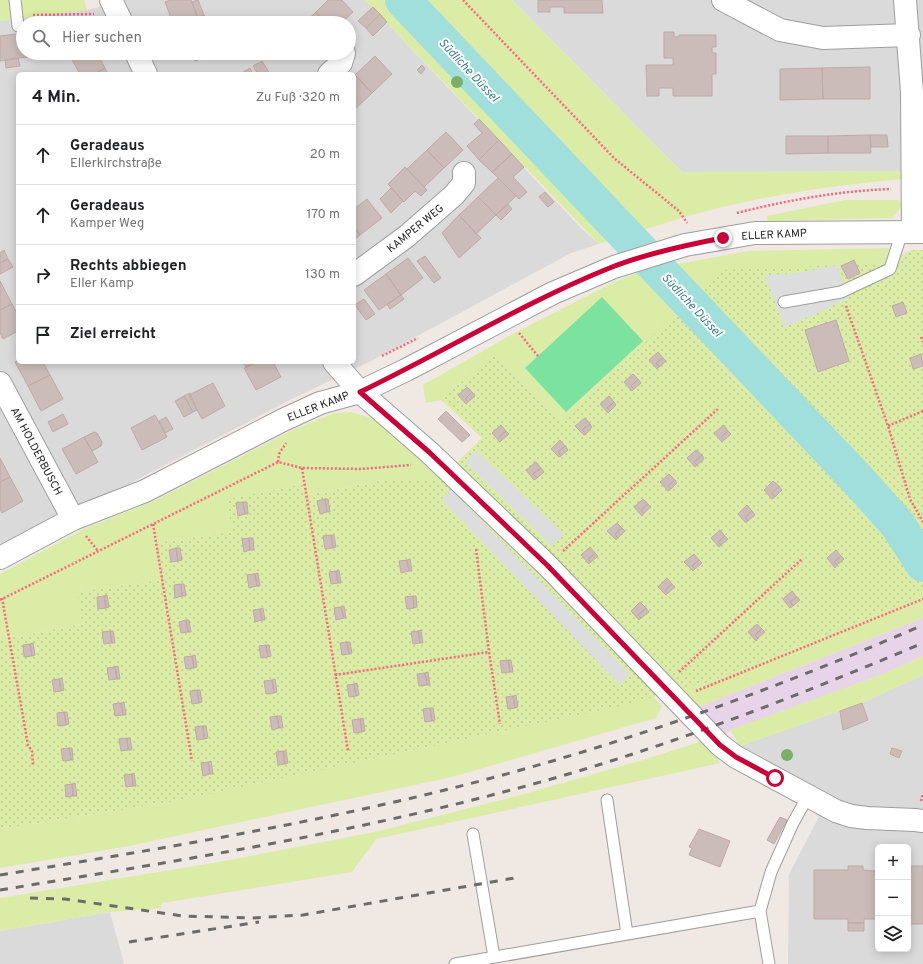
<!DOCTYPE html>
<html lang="de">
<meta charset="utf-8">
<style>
:root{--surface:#fff;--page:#f2f2f2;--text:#202124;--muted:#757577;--line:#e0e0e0}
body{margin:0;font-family:Overpass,sans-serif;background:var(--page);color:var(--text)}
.controls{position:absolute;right:12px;bottom:12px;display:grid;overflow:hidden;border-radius:6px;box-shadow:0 2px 10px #0003}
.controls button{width:36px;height:36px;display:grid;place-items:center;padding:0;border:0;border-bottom:1px solid var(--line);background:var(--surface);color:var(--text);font:20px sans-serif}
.stop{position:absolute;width:12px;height:12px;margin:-9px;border:3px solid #cb0036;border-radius:50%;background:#fff}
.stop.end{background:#cb0036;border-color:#fff;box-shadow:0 1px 4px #0008}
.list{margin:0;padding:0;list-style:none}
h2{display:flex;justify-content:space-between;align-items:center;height:52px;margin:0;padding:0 16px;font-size:17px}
h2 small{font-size:13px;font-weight:400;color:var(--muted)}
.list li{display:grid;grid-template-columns:26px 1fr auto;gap:12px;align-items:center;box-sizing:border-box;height:60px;padding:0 16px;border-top:1px solid var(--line)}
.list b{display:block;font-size:15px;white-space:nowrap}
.list p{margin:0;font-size:13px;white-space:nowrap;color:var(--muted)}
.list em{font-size:13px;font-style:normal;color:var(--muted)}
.icon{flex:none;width:22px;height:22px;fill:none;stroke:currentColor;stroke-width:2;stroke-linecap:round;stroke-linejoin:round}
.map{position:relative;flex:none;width:923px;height:964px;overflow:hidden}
.search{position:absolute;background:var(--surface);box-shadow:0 2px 10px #0003;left:16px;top:16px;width:340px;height:44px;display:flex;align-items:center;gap:10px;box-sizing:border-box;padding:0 14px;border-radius:22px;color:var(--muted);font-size:15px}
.panel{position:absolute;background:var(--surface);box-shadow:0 2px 10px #0003;left:16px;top:72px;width:340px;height:292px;border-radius:6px}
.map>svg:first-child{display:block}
.residential{fill:#dbdadb;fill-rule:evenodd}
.railway{fill:#e7d4e9}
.grass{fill:#dbeca6}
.garden{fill:url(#garden-dots)}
.pitch{fill:#7ce2a0}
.parking{fill:#ddd}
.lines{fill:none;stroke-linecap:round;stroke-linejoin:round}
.river{stroke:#a1dfdd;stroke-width:36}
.building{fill:#cbbcb9;stroke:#c1a9a4}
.service-casing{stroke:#9e9e9e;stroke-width:13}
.minor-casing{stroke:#9e9e9e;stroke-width:24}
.tertiary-casing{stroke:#9e9e9e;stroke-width:24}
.path{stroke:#ff647d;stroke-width:2.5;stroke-dasharray:2 2;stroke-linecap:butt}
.service{stroke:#fff;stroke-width:11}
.minor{stroke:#fff;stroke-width:22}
.tertiary{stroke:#fff;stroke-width:22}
.rail{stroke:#6b6b6b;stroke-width:3;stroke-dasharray:8 8;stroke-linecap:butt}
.tree{fill:#7baf69}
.route{stroke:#cb0036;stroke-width:5}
.labels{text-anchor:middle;stroke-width:4;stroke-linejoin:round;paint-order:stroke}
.street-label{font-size:11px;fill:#1d1d1d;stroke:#fff}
.water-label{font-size:12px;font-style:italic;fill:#3b7d91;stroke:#fff}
</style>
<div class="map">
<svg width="923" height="964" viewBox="0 0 923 964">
<defs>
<pattern id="garden-dots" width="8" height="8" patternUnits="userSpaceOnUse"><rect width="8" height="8" fill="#dbeca6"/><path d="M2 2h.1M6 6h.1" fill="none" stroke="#bcca8e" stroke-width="1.8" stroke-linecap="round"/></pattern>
</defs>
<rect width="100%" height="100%" fill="#efe8e3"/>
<path class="residential" d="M126,0H365L582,229L599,244L571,253L373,360L292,399L0,551V21L87,10ZM23,23H349V53H23ZM18,74H354V362H18Z
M512,0H923V176L902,171L682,172Z
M923,675V964H788L789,874L819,817L740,746L862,703ZM878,847H908V949H878Z
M110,912L124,964H0V931Z"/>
<path class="railway" d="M923,618V656L883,674L725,733L696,708Z"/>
<path class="grass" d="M0,0H84L87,10L0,21Z
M365,0H512L682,172L902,171L903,179C833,185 761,196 692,215C661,224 630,234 599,244Z
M845,200H899L902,205L893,218L768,221L767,216Z
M889,248L888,263L923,530V618L696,708L681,696L562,421L495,353L441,400L426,403L423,385L511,335L614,282L642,271L748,251Z
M350,412L372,418L412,450L662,706L656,718L452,777L129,846L0,868V829L165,803L615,707L384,480L308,495L305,484L228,499L232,532L156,543L161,580L79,592L82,624L0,640V574L84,529L156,500L293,430L334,413Z
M923,656V675L862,703L740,746L730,730L883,674Z
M706,740L720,763L376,839L352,872L162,903L161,908L110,912L0,931V898L219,862L375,832L517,796L646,759Z"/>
<path class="garden" d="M911,250H923V593L900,605L712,681L616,707L165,803L0,829V640L82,624L78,592L161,580L156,543L232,532L227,499L305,484L309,495L384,480H439L482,438L441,400L495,353L562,421L723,270L888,263Z"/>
<path class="pitch" d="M602,297L643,341L566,412L525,368Z"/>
<path class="parking" d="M837,265L848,298L812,316L784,327L765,275L797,273Z
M476,450L564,534L552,546L465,462Z
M451,489L630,674L620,685L441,499Z"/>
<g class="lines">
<path class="river" d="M403,0L858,480L898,525L923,564"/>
</g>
<path class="building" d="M171,0H191L198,18L186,23H173L165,2Z
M198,0L204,15L198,18L192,2Z
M328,0H342L353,12L341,23H326L316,12Z
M538,0H602L603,13H564V7H550V12H538Z
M373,7L380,14L366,28L358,21Z
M316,12L326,23H304Z
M380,14L387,22L373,36L366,28Z
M204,15L208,23H200L198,18Z
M198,18L200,23H186Z
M64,19L85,20L87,23H64Z
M664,32H674V37H679V35H716V47H712V53H716V74H712V96H673V88H659V96H647L646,65H673V58H664Z
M23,33V53H26V57L0,61V36Z
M26,53H35V56L26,57Z
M72,53H97L105,68L94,74H80L69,54Z
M192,53H213V54L195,61Z
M375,56L392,74L372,93L355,75Z
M18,58L20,66L6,68L5,60Z
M262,61L270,74H258L253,66Z
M422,65L425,69L421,74L417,70Z
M870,67V99H823L822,68Z
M105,68L108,74H94Z
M250,68L253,74H240Z
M822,68L823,99L780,100V69Z
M355,75L372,93L354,110V76Z
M479,119L499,140L479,160L467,146L482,133L474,124Z
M446,132L463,150L444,168L427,150Z
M870,135L871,153H828V136Z
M870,135H887L888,147H871Z
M786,136H828V153L786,154Z
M499,140L512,154L492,172L479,160Z
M427,150L444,168L424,187L407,169Z
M512,154L524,167L513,177L527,192L519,199L492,172Z
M405,167L427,190L421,196L415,191L404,202L388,184Z
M498,178L516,196L496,215L478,197Z
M391,188L403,201L391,213L380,199Z
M545,192L554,202L548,207L539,197Z
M478,197L496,215L476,234L459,215Z
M367,199L382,218L360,235L354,227V209Z
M508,204L512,209L501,220L496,215Z
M459,215L481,238L459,258L442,233Z
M354,227L360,235L354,240Z
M4,250L8,259L0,263V253Z
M425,256L441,278L434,283L417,261Z
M408,258L423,278L401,295L386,274Z
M8,259L13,267L0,274V263Z
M854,260L860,273L848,279L841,266Z
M386,274L401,295L379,310L364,290Z
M0,281L12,304L0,310Z
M401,295L404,299L390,309L387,304Z
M364,299L375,314L366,320L355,305Z
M903,302L907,313L896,317L892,306Z
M12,304L18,315V331L3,339L0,333V310Z
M836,320L849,361L818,372L805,330Z
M658,352L663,358L656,363L659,367L657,369L649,360Z
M921,354L923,366L913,369L910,358Z
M663,358L666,361L659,367L656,363Z
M18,360V362H43L50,375L28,386L15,362Z
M243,362H256L246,367Z
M256,362H273L281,377L256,390L244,368Z
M633,374L638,379L631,386L634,389L632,391L624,382Z
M50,375L63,399L41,411L28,386Z
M638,379L641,383L634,389L631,386Z
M213,383L225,406L202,419L189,395Z
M467,387L472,392L465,399L468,402L466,404L458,395Z
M472,392L475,396L468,402L465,399Z
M190,393L197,410L193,412L184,396Z
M184,396L193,412L184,417L175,401Z
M609,396L614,402L607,408L610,411L608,413L600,404Z
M614,402L616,405L610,411L607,408Z
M446,411L470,435L462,442L438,419Z
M63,414L68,424L53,432L48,422Z
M155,415L167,437L142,450L131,428Z
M166,417L173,429L165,433L159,421Z
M585,418L590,424L582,430L586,434L584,435L575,426Z
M590,424L592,427L586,434L582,430Z
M501,425L506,431L499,437L502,440L500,442L492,433Z
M724,425L728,431L721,437L724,440L722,442L714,433Z
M506,431L509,434L502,440L499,437Z
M728,431L731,434L724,440L721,437Z
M94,432L97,433L102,442L101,446L92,451L84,437Z
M84,437L98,462L76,474L62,449Z
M560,440L565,446L558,452L561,456L559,457L551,449Z
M565,446L568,450L561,456L558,452Z
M696,450L702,455L694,462L697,465L695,467L687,458Z
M702,455L704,459L697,465L694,462Z
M0,458L10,477L0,482Z
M536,462L541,468L533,474L537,478L534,480L526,470Z
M541,468L544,472L537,478L533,474Z
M669,474L675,480L668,486L671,489L668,491L660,482Z
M10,477L23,501L2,513L0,509V482Z
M675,480L677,483L671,489L668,486Z
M773,481L779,486L772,493L775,497L772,499L764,490Z
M779,486L782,490L775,497L772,493Z
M325,499L327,512L320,514L317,501Z
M325,499H328L330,512H327Z
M643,499L648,504L641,510L644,513L642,516L634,507Z
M243,502L245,514L238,516L236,503Z
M243,502H247L248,514H245Z
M648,504L651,507L644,513L641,510Z
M747,505L752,511L745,517L748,521L746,523L738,514Z
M752,511L755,515L748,521L745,517Z
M617,523L622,528L615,534L618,538L616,540L607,531Z
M622,528L625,531L618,538L615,534Z
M720,530L725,536L718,542L721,545L719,547L711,538Z
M331,535L333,548L325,549L323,536Z
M331,535H334L336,547L333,548Z
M725,536L728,539L721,545L718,542Z
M249,538L250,550L244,552L242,539Z
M249,538H253L254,550H250Z
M590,547L595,553L588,559L591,562L589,564L581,555Z
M176,548L178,561L171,562L169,550Z
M176,548H180L182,560L178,561Z
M836,550L841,556L834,562L837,565L835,568L827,558Z
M595,553L598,556L591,562L588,559Z
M694,554L699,560L692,566L695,569L693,571L684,562Z
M841,556L844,559L837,565L834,562Z
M410,559L412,571H409L407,560Z
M407,560L409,571L401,573L399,561Z
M699,560L702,563L695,569L692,566Z
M339,570L341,583H338L336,571Z
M336,571L338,583L331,584L329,572Z
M258,573L260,586H257L255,574Z
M255,574L257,586L249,588L247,575Z
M667,578L672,584L665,590L668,593L666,595L658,587Z
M181,584L182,596L175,598L174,585Z
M181,584H184L186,596H182Z
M672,584L675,587L668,593L665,590Z
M792,591L797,597L790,602L793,606L790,608L783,599Z
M107,595L109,607L106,608L104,596Z
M104,596L106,608L98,609L97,597Z
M413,596L414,608L407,609L405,597Z
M413,596H416L417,607L414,608Z
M797,597L800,600L793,606L790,602Z
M640,602L646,608L638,615L641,618L639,620L631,611Z
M344,606L346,618H344L341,607Z
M341,607L344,618L336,620L334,608Z
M263,608L265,620H262L260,609Z
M646,608L649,612L641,618L638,615Z
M260,609L262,620L255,622L253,610Z
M186,620L188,632L181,633L179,622Z
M186,620H189L191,632H188Z
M757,624L762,629L755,635L758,638L756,641L748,632Z
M762,629L765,632L758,638L755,635Z
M421,630L423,643H420L418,631Z
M110,631L112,643L104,644L102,632Z
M110,631H113L115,643H112Z
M418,631L420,643L413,644L411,632Z
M347,642L349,654L342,655L340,643Z
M347,642H350L352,653L349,654Z
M33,643L35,655L32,656L30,644Z
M30,644L32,656L24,657L23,645Z
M266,645L268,657L261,658L259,646Z
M266,645H269L271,656L268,657Z
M195,655L197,667L194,668L192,656Z
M192,656L194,668L186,669L184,657Z
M508,660L510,672L502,673L500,661Z
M508,660H511L513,672H510Z
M118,666L120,679H117L115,667Z
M115,667L117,679L109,680L107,668Z
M428,672L430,685H427L425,673Z
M425,673L427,685L419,686L417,674Z
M62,678L64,690L61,691L59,679Z
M59,679L61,691L54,692L52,680Z
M275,679L277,692L274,693L272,680Z
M272,680L274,693L266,694L264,681Z
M357,683L359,695L356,696L354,684Z
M354,684L356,696L349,697L347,685Z
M197,690L199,703L192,704L190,691Z
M197,690H200L202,702L199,703Z
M516,695L518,707L515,708L513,696Z
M513,696L515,708L508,709L506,697Z
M124,702L126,715H123L121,703Z
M121,703L123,715L115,716L113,704Z
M862,703L868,720L843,730L840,711Z
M430,708L432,721L425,722L423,709Z
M430,708H433L435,720L432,721Z
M64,712H67L69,724L66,725Z
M64,712L66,725L58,726L57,713Z
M277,716L279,728L272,730L270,717Z
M277,716H281L283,728H279Z
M363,718L365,731L362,732L360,719Z
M360,719L362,732L354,733L352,720Z
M203,726L204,739L197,740L195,727Z
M203,726H206L208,738L204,739Z
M127,738L128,750L121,751L119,739Z
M127,738H130L132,750H128Z
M69,748L71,760L63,761L61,749Z
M69,748H72L73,760H71Z
M892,748L902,751L899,758L890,754Z
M283,751L285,764L278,765L276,752Z
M283,751H286L288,763L285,764Z
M211,761L213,774H210L208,762Z
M208,762L210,774L203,776L201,763Z
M134,773L136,786H133L132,774Z
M132,774L133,786L126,787L124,775Z
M75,783L77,796H73L72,784Z
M72,784L73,796L66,797L65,785Z
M780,817L787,820L774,844L767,840Z
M699,829L730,841L720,867L689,855L692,848L689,847Z
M848,866H863V870L875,871V875H878V919H864V923H848V919H814V870H848Z
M908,866H923V924H908Z
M848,923H864V931H848Z"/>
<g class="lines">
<defs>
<path id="service" d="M15,0L18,26
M784,302L841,292L890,269L902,232
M607,800L627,934
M473,834L494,957
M455,964L760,911
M769,964L760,911L771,872L793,823L808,796"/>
<path id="minor" d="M111,0L122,23
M723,0L780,30L823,38L909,35
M905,0L912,92L913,232
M136,53L146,74
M329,74L341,63L344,53
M354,275L407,236L454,195L464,183V173
M334,362L360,392L429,452L547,565L720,745L736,757L836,811L851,816L867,818L915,820L923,821
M0,383L73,519"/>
<path id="tertiary" d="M0,558L73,519L145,491L283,420L320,403L360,392L406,370L553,293L614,267L685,245L755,233L923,232"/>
</defs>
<use href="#service" class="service-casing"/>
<use href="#minor" class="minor-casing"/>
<use href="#tertiary" class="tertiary-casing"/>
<path class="path" d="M463,0L615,159L679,211L687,223
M33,15L94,14
M737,213C788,200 839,191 891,189
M846,306L888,426L910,499L923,522
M519,333L538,356
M921,337L923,342
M382,356L418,338
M888,426L923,411
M278,462L279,454L286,443
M302,468L348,751
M153,524L192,761
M86,536L98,551
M476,549L489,652
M563,551L719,408
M2,598L28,745L32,751L33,765
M0,600L278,462L302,468L361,469L411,465
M679,672L802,559
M335,675L489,652L500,724
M696,691L923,599
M921,801L923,793"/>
<use href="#service" class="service"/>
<use href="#minor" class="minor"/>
<use href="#tertiary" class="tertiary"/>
<path class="rail" d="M0,875C171,847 343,819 510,773C652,734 789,683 923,625
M0,890C171,862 343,835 511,790C652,753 788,700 923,643
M30,898L65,899L183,916L253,918L303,915L520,877
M129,942L259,922"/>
</g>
<g class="tree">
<circle cx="457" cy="82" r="6"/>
<circle cx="787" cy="755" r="6"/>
</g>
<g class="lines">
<path class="route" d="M723,238C686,245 648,253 612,267C525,302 445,351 360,392L429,452L547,565L720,745L736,757L775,778"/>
</g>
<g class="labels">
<g class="street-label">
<text transform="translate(415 228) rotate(-39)" y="4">KAMPER WEG</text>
<text transform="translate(774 234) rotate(-3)" y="4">ELLER KAMP</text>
<text transform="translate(318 406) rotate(-21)" y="4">ELLER KAMP</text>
<text transform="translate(37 451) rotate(62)" y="4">AM HOLDERBUSCH</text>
</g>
<g class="water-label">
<text transform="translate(469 70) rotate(47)" y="4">Südliche Düssel</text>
<text transform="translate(692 305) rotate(47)" y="4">Südliche Düssel</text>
</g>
</g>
</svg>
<div class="controls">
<button>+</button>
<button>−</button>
<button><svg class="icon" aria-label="layers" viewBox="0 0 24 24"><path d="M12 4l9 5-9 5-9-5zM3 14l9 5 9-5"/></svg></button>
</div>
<div class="stop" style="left:775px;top:778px"></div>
<div class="stop end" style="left:723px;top:238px"></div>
<div class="search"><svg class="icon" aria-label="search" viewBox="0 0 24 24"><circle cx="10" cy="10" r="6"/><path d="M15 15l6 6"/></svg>Hier suchen</div>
<section class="panel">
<h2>4 Min.<small>Zu Fuß · 320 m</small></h2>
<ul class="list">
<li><svg class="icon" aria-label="ahead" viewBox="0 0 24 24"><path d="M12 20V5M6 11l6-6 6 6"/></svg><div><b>Geradeaus</b><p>Ellerkirchstraße</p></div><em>20 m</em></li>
<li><svg class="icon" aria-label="ahead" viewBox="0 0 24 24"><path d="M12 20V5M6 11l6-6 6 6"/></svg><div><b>Geradeaus</b><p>Kamper Weg</p></div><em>170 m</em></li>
<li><svg class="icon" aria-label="right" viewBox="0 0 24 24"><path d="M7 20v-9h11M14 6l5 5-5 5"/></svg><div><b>Rechts abbiegen</b><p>Eller Kamp</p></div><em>130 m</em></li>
<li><svg class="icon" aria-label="arrive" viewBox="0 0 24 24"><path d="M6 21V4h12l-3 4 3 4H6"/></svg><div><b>Ziel erreicht</b></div></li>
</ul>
</section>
</div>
